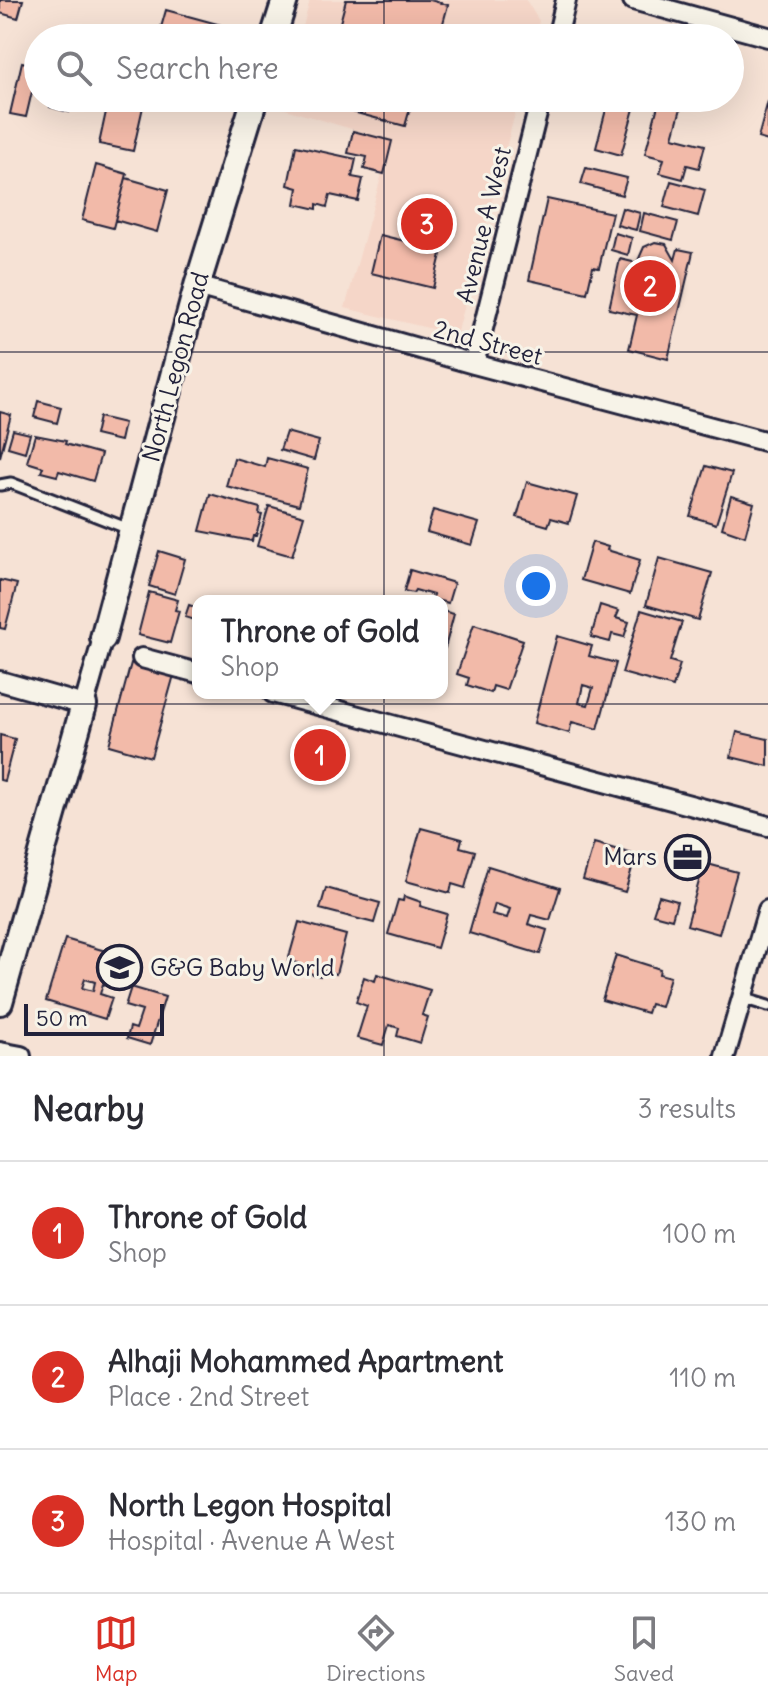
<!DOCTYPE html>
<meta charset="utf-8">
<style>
:root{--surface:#fff;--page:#f7f7f7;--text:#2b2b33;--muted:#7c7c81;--line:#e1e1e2;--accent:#d93025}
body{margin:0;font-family:Delius,sans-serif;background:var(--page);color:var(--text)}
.scale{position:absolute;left:24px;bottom:20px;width:140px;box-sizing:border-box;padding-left:8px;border:4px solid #22223b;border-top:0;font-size:22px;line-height:28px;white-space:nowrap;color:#22223b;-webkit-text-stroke:6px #f7f3e8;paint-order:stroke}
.you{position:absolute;left:536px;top:586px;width:28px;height:28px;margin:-20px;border:6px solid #fff;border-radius:50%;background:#1a73e8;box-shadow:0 0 0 12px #1a73e833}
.badge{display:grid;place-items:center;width:52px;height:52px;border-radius:50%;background:var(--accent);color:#fff;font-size:26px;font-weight:700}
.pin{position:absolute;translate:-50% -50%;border:4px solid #fff;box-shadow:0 2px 8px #0006}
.popup{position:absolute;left:192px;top:595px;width:256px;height:104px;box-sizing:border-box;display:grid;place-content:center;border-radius:16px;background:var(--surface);filter:drop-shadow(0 2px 6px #0005);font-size:26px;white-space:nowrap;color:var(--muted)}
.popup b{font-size:30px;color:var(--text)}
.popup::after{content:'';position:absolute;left:50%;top:100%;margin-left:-16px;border:16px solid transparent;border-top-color:var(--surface)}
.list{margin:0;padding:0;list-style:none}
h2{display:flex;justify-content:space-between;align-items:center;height:104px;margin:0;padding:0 32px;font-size:34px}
h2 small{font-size:26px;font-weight:400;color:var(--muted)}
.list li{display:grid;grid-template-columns:52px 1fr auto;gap:24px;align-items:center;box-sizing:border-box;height:144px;padding:0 32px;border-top:2px solid var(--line)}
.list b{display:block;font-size:30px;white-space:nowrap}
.list p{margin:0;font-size:26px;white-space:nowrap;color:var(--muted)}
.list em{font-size:26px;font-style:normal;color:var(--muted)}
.icon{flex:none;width:44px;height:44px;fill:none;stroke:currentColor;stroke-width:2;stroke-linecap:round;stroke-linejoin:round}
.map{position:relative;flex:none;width:768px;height:1056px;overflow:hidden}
.search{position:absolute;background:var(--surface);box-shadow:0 8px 32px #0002;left:24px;right:24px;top:24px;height:88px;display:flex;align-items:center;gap:20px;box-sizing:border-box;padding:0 28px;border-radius:44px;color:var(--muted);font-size:30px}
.sheet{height:536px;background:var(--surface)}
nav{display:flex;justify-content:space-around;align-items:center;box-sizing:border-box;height:112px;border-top:2px solid var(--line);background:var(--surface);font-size:22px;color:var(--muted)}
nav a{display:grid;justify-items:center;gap:4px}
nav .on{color:var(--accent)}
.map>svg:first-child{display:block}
.built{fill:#f5d6c8}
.building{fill:#f2baa9;stroke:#22223b;stroke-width:2;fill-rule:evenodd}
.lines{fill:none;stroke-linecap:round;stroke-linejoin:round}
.lane-casing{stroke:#22223b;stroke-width:15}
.street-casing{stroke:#22223b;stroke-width:24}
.secondary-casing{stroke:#22223b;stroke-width:30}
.lane{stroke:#f7f3e8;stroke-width:9}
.street{stroke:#f7f3e8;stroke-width:18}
.secondary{stroke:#f7f3e8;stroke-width:24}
.grid{fill:none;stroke:#22223b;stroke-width:2;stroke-opacity:0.55}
.labels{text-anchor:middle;stroke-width:6;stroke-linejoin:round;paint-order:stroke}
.street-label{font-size:24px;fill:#22223b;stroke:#f7f3e8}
.poi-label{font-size:24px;fill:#22223b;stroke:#f7f3e8;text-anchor:end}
</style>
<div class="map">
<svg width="768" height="1056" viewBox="0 0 768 1056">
<rect width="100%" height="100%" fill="#f6e2d5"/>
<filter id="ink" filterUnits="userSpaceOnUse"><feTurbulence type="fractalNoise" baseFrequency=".0125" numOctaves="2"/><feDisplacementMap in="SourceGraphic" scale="16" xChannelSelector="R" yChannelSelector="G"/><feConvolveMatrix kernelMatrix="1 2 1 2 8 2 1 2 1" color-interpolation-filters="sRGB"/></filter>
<g filter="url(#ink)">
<path class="built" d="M310,0H526L539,21L534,38H300Z
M284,98H519L457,335L345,308L391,141L282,108Z"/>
<path class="building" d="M0,0H23L18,18L0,13Z
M346,0H430L448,5L439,38H396L367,29L365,38H336Z
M166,10L232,28L229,38H187L160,31Z
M22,62L38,66L26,117L10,114Z
M52,98H72L69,112L50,107Z
M109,98H145L133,151L99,144Z
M321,98H413L405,126L319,103Z
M609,98H637L621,155L596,148Z
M660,98L683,101L673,137L705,145L699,168L687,165L683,179L660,173L664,159L645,154Z
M768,101V141L758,138Z
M353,131L392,141L384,174L364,169L367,157L348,153Z
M296,146L356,159L352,177L363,179L358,201L330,195L327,207L317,204V209L295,204L298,188L288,185Z
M96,165L127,174L113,228L82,220Z
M586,168L627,178L622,195L581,184Z
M126,178L168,190L157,232L115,220Z
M671,181L705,190L698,216L664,207Z
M547,199L612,213L599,268L593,267L587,293L529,280Z
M622,208L640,213L636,230L617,225Z
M644,213L678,222L673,240L640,231Z
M615,233L632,238L628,255L611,250Z
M380,235L442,250L433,288L371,273Z
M655,242L666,244L675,260L678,249L693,252L668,359L629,349L637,315L609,309L620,259L637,263L644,247Z
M38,401L61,407L57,423L34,417Z
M0,412L11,415L0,457Z
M99,417L124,423L120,441L95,435Z
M13,430L30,434L25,452L8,447Z
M286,432L319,441L314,460L280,450Z
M35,435L66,441L65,444L101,454L93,481L59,471L57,476L41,472L43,467L27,462Z
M234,458L265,467L267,458L308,469L299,505L226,486Z
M706,466L732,473L716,524L690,516Z
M527,482L577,496L569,523L551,518L548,526L517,517Z
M210,494L260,508L259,514L262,515L256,536H253L252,541L200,531Z
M731,496L754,503L745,536L722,528Z
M269,506L304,516L292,556L257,546Z
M433,510L479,523L472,545L427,532Z
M592,542L608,547L607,550L640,560L630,594L581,580Z
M159,551L185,559L175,594L149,586Z
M659,558L712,573L698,620L646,605Z
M410,570L454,583L448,603L432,599L433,595L415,590L413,593L404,591Z
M0,580L17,584L5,629L0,628Z
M149,592L178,600L175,610L179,611L170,643L138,635Z
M189,605L198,608V621L185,617Z
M600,605L619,611L616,618L629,622L624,637L612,634L610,642L591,637Z
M641,610L682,622L670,661L680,664L673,687L622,673Z
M442,611L454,614L445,648L442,647Z
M474,624L523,640L506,690L493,686L491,693L467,685L469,678L457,674Z
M557,636L592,646L589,656L616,663L598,729L572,722L569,733L534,723ZM583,685L593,688L588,705L579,703Z
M131,663L174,675L151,757L109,745Z
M737,732L768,739V766L731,757Z
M0,735L15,739L4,781L0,780Z
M421,828L462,839L460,847L475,851L465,888L452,884L450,893L406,881Z
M594,843L636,855L625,892L583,880Z
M704,863L737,872L719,934L687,925Z
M488,866L560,888L550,920L531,915L528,924L547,930L540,954L469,933ZM495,904L510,909L507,918L492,914Z
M326,888L380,903L374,923L320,909Z
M404,896L421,902L420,906L447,914L437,948L388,934L398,900L403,901Z
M659,896L677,901L672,919L653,914Z
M299,922L346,935L336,974L321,970L320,976L295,969L297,963L288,961Z
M65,939L129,958L119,989L103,984L100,994L112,998L105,1019L46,1001Z
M616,955L660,969L659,974L670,977L661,1007L650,1004L647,1013L602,1000Z
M377,974L430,990L422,1015L428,1017L420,1043L397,1036L399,1028L389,1025L383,1045L357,1038L367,1006L356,1002L364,977L375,981Z
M85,979L95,982L93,991L82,988Z
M131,987L165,997L150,1045L127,1038L130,1027L136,1029L142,1011L125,1006Z"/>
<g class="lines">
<defs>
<path id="lane" d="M0,485L11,483L129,529
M742,998L768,1006"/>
<path id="street" d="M633,0L768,37
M557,38L566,0
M197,286L474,364L768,442
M474,364L541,98
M142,658L198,673
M0,681L84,705L103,638
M273,693L768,826
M0,1052L21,1056
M725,1056L768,910"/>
<path id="secondary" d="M273,38L285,0
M103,638L197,286L255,98
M0,1002L84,705"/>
</defs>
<use href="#lane" class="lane-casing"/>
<use href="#street" class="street-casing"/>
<use href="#secondary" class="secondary-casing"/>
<use href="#lane" class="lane"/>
<use href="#street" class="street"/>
<use href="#secondary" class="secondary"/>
</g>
</g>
<path class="grid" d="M384,0V38M384,98V1056M0,352H768M0,704H768"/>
<defs>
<symbol id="office-ring" viewBox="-11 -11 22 22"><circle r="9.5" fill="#f7f3e8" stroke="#22223b" stroke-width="1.5"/><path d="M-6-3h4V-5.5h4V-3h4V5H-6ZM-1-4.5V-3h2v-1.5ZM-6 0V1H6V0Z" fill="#22223b"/></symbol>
<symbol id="school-ring" viewBox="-11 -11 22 22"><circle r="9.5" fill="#f7f3e8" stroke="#22223b" stroke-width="1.5"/><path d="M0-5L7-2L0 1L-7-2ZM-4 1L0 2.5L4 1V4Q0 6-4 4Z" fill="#22223b"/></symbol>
</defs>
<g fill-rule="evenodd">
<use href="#office-ring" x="662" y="832" width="51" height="51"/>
<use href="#school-ring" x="94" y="942" width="51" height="51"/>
</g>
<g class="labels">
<g class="street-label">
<text transform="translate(484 225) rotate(-76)" y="8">Avenue A West</text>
<text transform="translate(488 343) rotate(15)" y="8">2nd Street</text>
<text transform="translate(176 367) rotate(-75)" y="8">North Legon Road</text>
</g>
<g class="poi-label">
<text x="657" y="865">Mars</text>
<text x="150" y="976" text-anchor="start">G&amp;G Baby World</text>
</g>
</g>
</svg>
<div class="scale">50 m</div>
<div class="you"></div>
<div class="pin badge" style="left:320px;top:755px">1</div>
<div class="popup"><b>Throne of Gold</b>Shop</div>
<div class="pin badge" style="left:650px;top:286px">2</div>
<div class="pin badge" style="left:427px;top:224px">3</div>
<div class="search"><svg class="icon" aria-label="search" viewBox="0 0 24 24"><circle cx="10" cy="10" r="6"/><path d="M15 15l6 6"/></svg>Search here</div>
</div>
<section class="sheet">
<h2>Nearby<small>3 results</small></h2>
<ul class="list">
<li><span class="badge">1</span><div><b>Throne of Gold</b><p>Shop</p></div><em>100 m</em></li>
<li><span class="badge">2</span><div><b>Alhaji Mohammed Apartment</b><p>Place · 2nd Street</p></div><em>110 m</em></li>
<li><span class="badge">3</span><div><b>North Legon Hospital</b><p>Hospital · Avenue A West</p></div><em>130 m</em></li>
</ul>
</section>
<nav>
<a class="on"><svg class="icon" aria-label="map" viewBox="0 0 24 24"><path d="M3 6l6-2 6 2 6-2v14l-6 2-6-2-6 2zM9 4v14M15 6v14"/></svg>Map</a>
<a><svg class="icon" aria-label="directions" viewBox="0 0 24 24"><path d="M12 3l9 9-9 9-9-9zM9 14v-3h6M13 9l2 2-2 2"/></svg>Directions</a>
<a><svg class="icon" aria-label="saved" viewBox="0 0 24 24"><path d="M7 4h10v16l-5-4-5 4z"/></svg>Saved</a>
</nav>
